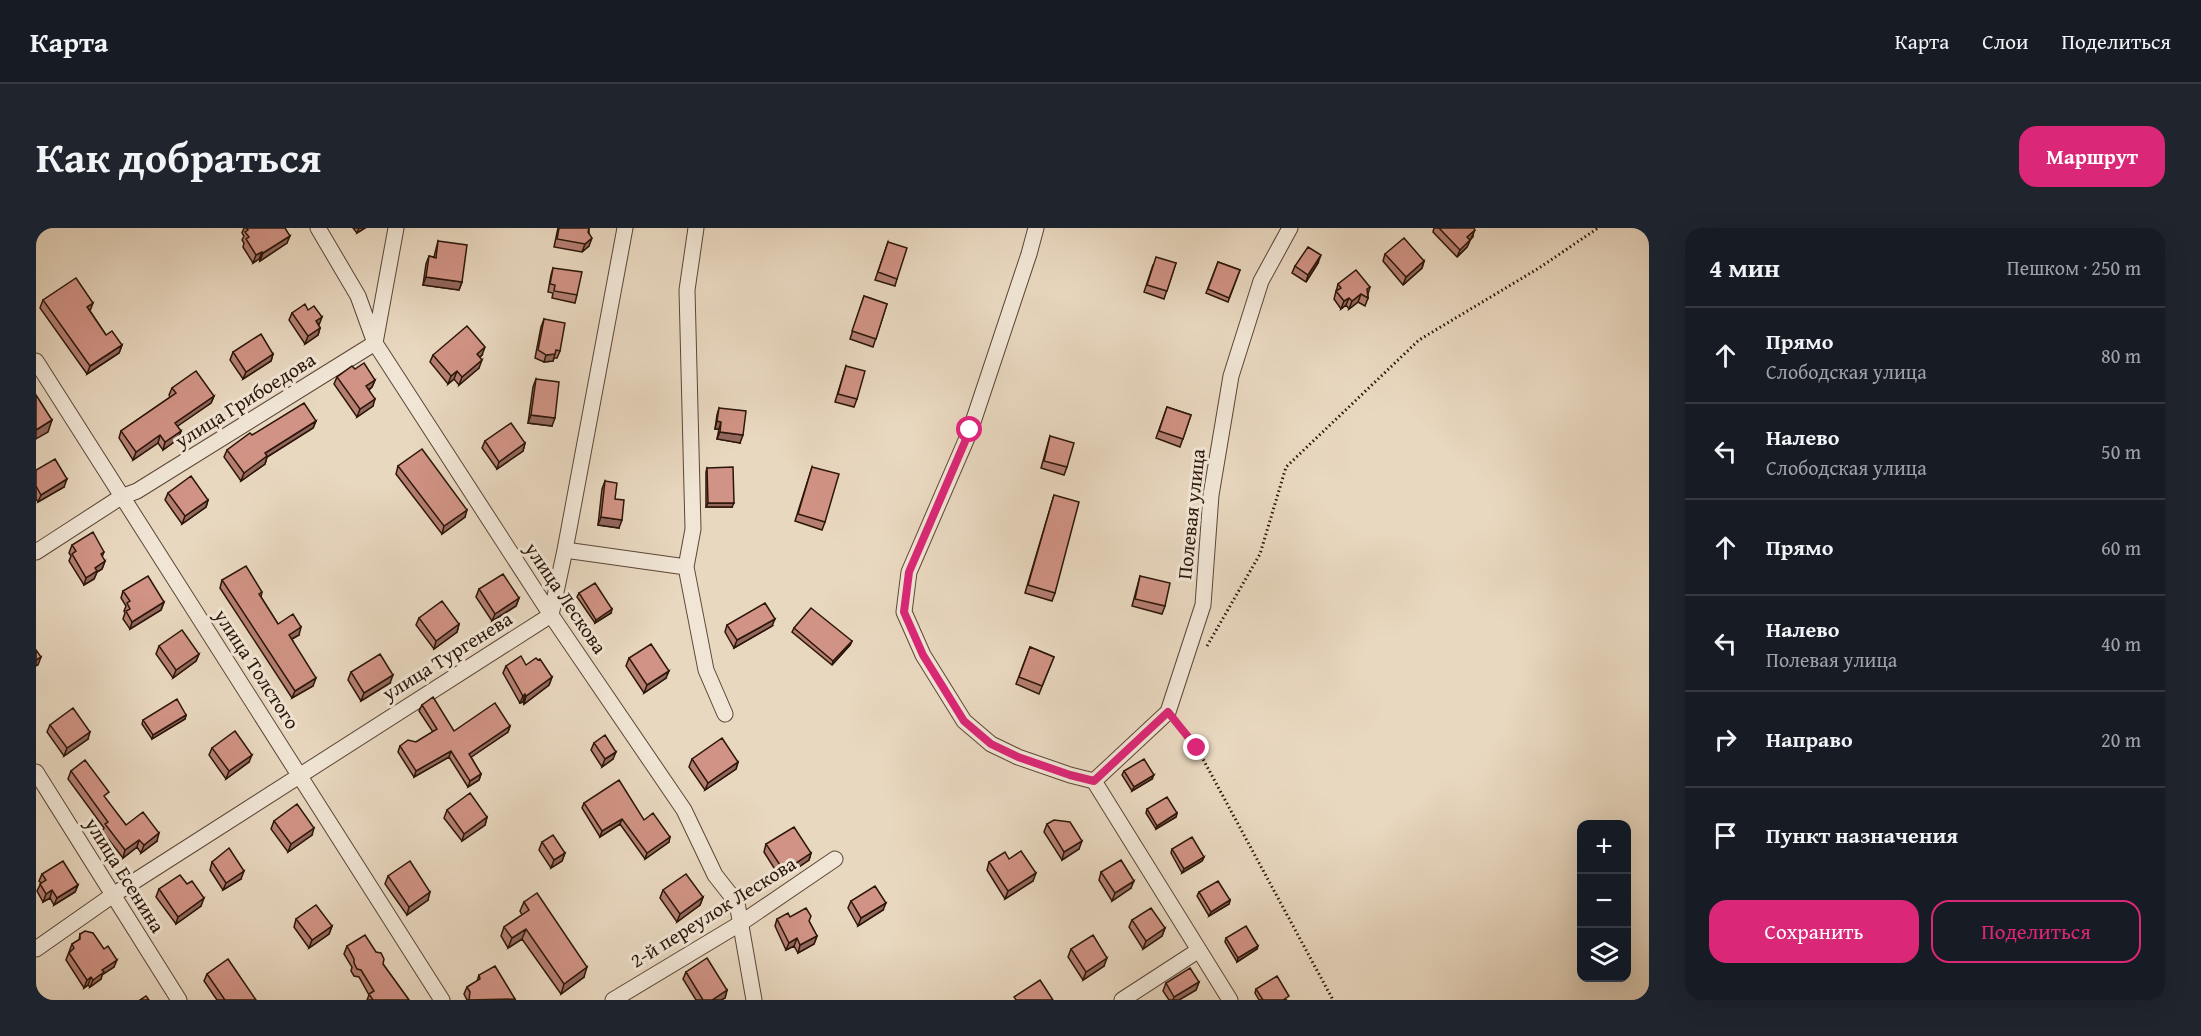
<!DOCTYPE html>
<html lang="ru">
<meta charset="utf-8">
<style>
:root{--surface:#171b24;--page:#20242c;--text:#f1f3f6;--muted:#9ea1a6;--line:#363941;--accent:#db2777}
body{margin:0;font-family:"Gentium Book Plus",serif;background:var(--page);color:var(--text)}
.controls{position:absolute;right:18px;bottom:18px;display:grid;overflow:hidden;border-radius:12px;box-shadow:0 6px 24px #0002}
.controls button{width:54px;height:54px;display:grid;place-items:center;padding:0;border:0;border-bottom:2px solid var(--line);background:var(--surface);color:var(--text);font:30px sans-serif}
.stop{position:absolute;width:18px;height:18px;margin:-14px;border:4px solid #db2777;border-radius:50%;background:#fff}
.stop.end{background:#db2777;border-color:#fff;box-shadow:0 2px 6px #0008}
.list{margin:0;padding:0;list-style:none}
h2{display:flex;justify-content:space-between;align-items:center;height:78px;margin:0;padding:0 24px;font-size:26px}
h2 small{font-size:20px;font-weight:400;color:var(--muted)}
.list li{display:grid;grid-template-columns:39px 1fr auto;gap:18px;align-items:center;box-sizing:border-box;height:96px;padding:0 24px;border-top:2px solid var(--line)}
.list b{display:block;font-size:22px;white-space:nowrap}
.list p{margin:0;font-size:20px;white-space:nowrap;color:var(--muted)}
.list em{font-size:20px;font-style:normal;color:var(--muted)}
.actions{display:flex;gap:12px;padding:18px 24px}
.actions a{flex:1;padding:14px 0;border:2px solid var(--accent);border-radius:18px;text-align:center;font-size:21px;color:var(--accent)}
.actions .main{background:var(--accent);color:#fff}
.icon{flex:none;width:33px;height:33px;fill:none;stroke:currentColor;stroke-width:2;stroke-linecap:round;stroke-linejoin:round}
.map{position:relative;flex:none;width:1613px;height:772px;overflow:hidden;border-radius:18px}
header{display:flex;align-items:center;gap:36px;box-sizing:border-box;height:84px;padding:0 30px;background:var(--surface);border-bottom:2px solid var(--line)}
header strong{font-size:28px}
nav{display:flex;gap:33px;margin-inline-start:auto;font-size:21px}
.intro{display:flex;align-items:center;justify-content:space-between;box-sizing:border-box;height:144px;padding:0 36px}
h1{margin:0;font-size:42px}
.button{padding:15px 27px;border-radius:18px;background:var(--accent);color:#fff;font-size:21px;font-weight:700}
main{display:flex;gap:36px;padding:0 36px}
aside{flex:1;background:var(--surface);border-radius:18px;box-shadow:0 6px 24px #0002}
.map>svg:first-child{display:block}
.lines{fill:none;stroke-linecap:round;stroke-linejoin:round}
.minor-casing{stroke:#5b4637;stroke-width:17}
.path{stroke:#2c1609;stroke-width:3;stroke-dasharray:1.5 3;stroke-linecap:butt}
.minor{stroke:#f1e6d6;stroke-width:15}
.wall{fill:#b47e72;stroke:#2c1609;stroke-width:1.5}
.shaded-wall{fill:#92675d;stroke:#2c1609;stroke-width:1.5}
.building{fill:#d19385;stroke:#2c1609;stroke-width:1.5}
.route{stroke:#db2777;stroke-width:8}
.labels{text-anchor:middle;stroke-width:6;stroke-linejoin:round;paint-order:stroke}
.street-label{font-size:20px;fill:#2c1609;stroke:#f1e6d6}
</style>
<header>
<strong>Карта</strong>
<nav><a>Карта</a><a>Слои</a><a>Поделиться</a></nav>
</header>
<div class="intro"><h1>Как добраться</h1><a class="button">Маршрут</a></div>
<main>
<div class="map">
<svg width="1613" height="772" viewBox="0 0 1613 772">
<rect width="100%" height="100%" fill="#e9d8c0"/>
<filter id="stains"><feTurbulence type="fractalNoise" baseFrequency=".00333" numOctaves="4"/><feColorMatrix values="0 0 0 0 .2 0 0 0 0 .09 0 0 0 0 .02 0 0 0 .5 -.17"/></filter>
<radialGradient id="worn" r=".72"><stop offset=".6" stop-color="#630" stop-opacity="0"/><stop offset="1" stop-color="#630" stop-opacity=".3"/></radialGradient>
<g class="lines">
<defs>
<path id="minor" d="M282,0L322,68L339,115L515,387L648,582L679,647L701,675L718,772
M660,0L651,62L657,301L650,339L670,442L689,486
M1000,0L993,26L934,203L873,344L868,384L887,427L928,493L955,516L982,529L1034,547L1058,553
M0,133L406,772
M529,322L650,339
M0,324L85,269L101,263L339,115L360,0
M0,544L143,772
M1058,553L1132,484L1167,377L1175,267L1195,148L1225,53L1254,0
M1058,553L1194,772
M0,721L77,667L515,387L529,322L589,0
M577,772L705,695L799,631
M1086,772L1163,722"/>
</defs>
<use href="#minor" class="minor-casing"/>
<path class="path" d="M1171,418L1224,326L1250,239L1383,112L1503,40L1562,0
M1141,495L1161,520L1297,772"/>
<use href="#minor" class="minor"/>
</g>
<path class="wall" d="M208,0H249L251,15L224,33L223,31L217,35L207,19L208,15L206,12L208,8L206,5Z
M317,0H329L321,5Z
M522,0H553V18L546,24L518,19Z
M1398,0H1438L1437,9L1434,12L1431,19L1421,29L1397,4Z
M402,13L426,54L423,62L387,57L390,36L393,28L398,29Z
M852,14L861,51L859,58L839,52Z
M1349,26L1388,33L1386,40L1367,57L1347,33Z
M1182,34L1204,42L1192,74L1170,65Z
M1140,35L1128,71L1108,64L1117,37Z
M1282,35L1270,54L1256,45L1259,38Z
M517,40L541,67L539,75L516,70L517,65L512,64L515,47Z
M1302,56L1334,59L1332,66V70L1329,78L1322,74L1313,81L1310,77L1305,81L1298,71Z
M828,68L851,76L837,119L814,111Z
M7,72L54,83L70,107L86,117L83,125L51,146L4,80Z
M256,85L284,100L282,107L269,116L253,92Z
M508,91L524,123L521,130H518L517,133L508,134L499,130L505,99Z
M197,124L237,126L235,133L207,151L194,132Z
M397,127H446L444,129L443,140L423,157L418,151L412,156L394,134Z
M810,138L821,171L818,179L799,174Z
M319,141L339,152L336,159L333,162L337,178L321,189L298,156L301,149Z
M500,151L516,198L492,195L497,159Z
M136,160L178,168L175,175L141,198L145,203L142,211L127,222L122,215L97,232L83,210L85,203L134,169L133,167Z
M1131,179L1155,187L1144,219L1120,210Z
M683,180L704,215L681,211L683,201H679L681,187Z
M280,193L277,200L231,229L229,236L205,253L188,229L191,222Z
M1014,208L1031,239L1028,247L1005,240Z
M449,213L489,215L487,223L461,241L446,220Z
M362,238L429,289L406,306L360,246Z
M776,239L789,294L786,302L759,293Z
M671,240L696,279H670V244Z
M0,242L28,259L2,274L0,271Z
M569,253L583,300L562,297L566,261Z
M132,265L172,272L170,279L146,296L129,272Z
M1018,267L1019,365L1016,373L989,365Z
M36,317L68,324L66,329L69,333L66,341L61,344L58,351L48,357L33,333L35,328L33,325Z
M1104,348L1129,378L1126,386L1096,378Z
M186,352L226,364L225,369L242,396L263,407L256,411L277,458L256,470L184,360Z
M443,361L483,370L480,378L456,393L440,369Z
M87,363L128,374L125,382L94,401L87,391L89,385L88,383L90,378L85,370Z
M543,365L575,385L559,395L541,369Z
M383,390L423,396L421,404L398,421L380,397Z
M691,397L736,398L698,420L689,404Z
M758,400L816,413L814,417L796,437L756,404Z
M123,418L163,426L160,433L137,450L120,426Z
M994,419L1018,429L1003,466L980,456Z
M593,430L630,450L608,465L590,438Z
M490,437L516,449L513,457L488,476L487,474L484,475L467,445L470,438Z
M315,444L354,455L325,473L312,452Z
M386,477L418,503L474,498L472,504L435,529L445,546L443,552L432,559L413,529L378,549L362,524L364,518L380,514L397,504L383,483Z
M150,487L149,491L116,511L106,496L107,492Z
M14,497L52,511L28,528L11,504Z
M558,515L577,531L566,539L555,522Z
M176,520L213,534L190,551L173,527Z
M656,531L702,534L700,541L669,562L653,539Z
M35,543L70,572L90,597L121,613L105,625L101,619L87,630L66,603L68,600L32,551Z
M1088,543L1116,551L1096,563L1086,547Z
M548,575L608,592L633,614L609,631L584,596L564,609L546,580Z
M1111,581L1141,585L1140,589L1120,601L1110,585Z
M411,582L451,589L449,597L426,613L408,590Z
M238,593L276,607L252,624L235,601Z
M1011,596L1043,621L1026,632L1008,604Z
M506,614L529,625L526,633L515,640L503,622Z
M730,616L775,625L773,632L745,651L728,624Z
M1136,621L1168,629L1166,633L1146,645L1135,625Z
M973,631L997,653L969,671L951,642L953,634Z
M176,634L205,651L187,662L174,642Z
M1065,644L1095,660L1076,673L1063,652Z
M6,646L42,657L39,664L18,677L14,670L7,674L1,663L5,655L3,653Z
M352,648L392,672L371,687L349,656Z
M151,656L165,678L140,696L120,669L123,661Z
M627,662L667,669L664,677L641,694L624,670Z
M1163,664L1194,672L1193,676L1173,688L1161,668Z
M815,673L847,682L822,698L812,680Z
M488,674L548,749L525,766L486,711L472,720L465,708L468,699L486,687L484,683Z
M754,689L773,693L781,708L778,716L762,725L758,718L750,722L739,698L741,691Z
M260,691L296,698L293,706L273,720L258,699Z
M1096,692L1129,700L1126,708L1107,721L1093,699Z
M44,706L78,739L66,747L65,751L54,759L52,757L48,760L30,732L36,716L43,712Z
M1190,710L1221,721L1201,734L1189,714Z
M311,718L347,736L373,772H331L333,767L323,749L318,748L315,743L316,739L308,726Z
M1035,721L1068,738L1047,752L1032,729Z
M650,744L691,762L689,770L685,772H660L647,751Z
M171,746L220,772H181L168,753Z
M443,747L479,771V772H431L428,766L431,759L441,753Z
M1163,754L1160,762L1143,772H1133L1127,763L1130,755Z
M1220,761L1251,772H1223L1219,765Z"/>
<path class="shaded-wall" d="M323,0H329L321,5Z
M1439,2L1431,19L1421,29L1424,22L1431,9Z
M254,8L251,15L224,33L227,25Z
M556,10L553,18L546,24L549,16Z
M226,24L223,31L217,35L220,27Z
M1285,27L1282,35L1270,54L1272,47Z
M1388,33L1386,40L1367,57L1370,49Z
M390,49L426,54L423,62L387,57Z
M1325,66L1322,74L1313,81L1316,73Z
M1313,70L1310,77L1305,81L1308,73Z
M57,75L54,83L51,79Z
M286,89L283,97L280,93Z
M284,100L282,107L269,116L272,108Z
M86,117L83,125L51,146L54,138Z
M449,119L446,127L438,134L441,126Z
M237,126L235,133L207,151L210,144Z
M519,126L517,133L508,134L510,127Z
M446,132L443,140L423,157L426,149Z
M421,143L418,151L412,156L415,148Z
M339,152L336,159L327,165L330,158Z
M178,168L175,175L136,202L139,195Z
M339,171L337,178L321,189L324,181Z
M495,187L519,190L516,198L492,195Z
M16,192L12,204L0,211V202Z
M280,193L277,200L231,229L229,236L205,253L208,245L229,225Z
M681,193L685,194L683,201H679Z
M145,203L142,211L127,222L129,214Z
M684,204L707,207L704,215L681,211Z
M124,207L122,215L97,232L100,224Z
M489,215L487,223L461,241L463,234Z
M31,251L28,259L2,274L5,267Z
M172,272L170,279L146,296L149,288Z
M672,275H698L696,279H670Z
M431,282L429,289L406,306L408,298Z
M565,289L586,292L583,300L562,297Z
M69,333L66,341L61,344L58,351L48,357L50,350L59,340Z
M483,370L480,378L456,393L459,386Z
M128,374L125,382L94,401L96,394Z
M576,381L575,385L559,395L560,392Z
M739,391L736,398L698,420L701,412Z
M423,396L421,404L398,421L400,413Z
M265,399L263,407L250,414L253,407Z
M816,413L814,417L796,437L797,433Z
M163,426L160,433L137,450L140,442Z
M5,429L2,437L0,438V432Z
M633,443L630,450L608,465L611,457Z
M357,447L354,455L325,473L328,465Z
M516,449L513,457L488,476L490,468Z
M280,450L277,458L256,470L259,463Z
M489,466L487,474L484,475L487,468Z
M150,487L149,491L116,511L117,507Z
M474,498L472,504L431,532L433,526Z
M54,504L52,511L28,528L31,520Z
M415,523L413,529L378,549L380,543Z
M580,524L577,531L566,539L569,531Z
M216,527L213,534L190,551L193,543Z
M702,534L700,541L669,562L672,555Z
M445,546L443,552L432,559L434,553Z
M1118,547L1116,551L1096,563L1098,559Z
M1141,585L1140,589L1120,601L1121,598Z
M451,589L449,597L426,613L428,606Z
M586,591L584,596L564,609L566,603Z
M278,600L276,607L252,624L255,616Z
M123,605L121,613L105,625L108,617Z
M634,609L633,614L609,631L611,625Z
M103,612L101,619L87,630L89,622Z
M1046,613L1043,621L1026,632L1028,624Z
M529,625L526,633L515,640L518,632Z
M775,625L773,632L745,651L748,643Z
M1168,629L1166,633L1146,645L1148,641Z
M208,643L205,651L187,662L190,655Z
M1000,645L997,653L969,671L972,663Z
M1098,653L1095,660L1076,673L1079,665Z
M42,657L39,664L18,677L21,670Z
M16,662L14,670L7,674L10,666Z
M394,664L392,672L371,687L373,679Z
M667,669L664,677L641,694L644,686Z
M168,670L165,678L140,696L142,689Z
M1194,672L1193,676L1173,688L1175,684Z
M850,675L847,682L822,698L825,690Z
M296,698L293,706L273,720L276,712Z
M1129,700L1126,708L1107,721L1110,713Z
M490,701L486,711L472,720L476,710Z
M781,708L778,716L762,725L764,717Z
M761,710L758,718L750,722L753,715Z
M1222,718L1221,721L1201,734L1202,730Z
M1071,730L1068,738L1047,752L1050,744Z
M81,732L78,739L66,747L65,751L54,759L57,752L66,742Z
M551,739L548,749L525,766L528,756Z
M55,749L52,757L48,760L51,752Z
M1163,754L1160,762L1143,772H1137L1138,769Z
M691,762L689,770L685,772H676Z"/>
<path class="building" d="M210,0H249L254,8L227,25L226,24L220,27L210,11L213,9L209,4L212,2Z
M523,0H553L552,4L556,10L549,16L521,11Z
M1403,0H1438L1439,2L1431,9L1434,12L1424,22Z
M1368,10L1388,33L1370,49L1349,26Z
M402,13L431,17L426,54L390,49L393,28L400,30Z
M852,14L871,20L861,51L842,44Z
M1272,19L1285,27L1272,47L1259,38Z
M1120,29L1140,35L1131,63L1111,57Z
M1182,34L1204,42L1193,70L1172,61Z
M517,40L546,44L541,67L518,63L519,57L514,56Z
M1320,42L1334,59L1331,61L1332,70L1325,66L1316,73L1313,70L1308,73L1300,63L1305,60L1302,56Z
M40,50L57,75L51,79L70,107L76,103L86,117L54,138L7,72Z
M828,68L851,76L840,111L816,103Z
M269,76L272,82L278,78L286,89L280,93L284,100L272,108L256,85Z
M508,91L529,95L524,123L520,122L519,126L510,127L502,122Z
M431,98L449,119L441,126L446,132L426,149L421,143L415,148L397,127Z
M225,106L237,126L210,144L197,124Z
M328,135L339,152L330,158L339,171L324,181L301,149L316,138L319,141Z
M810,138L829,143L821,171L802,166Z
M160,143L178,168L139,195L145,203L129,214L124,207L100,224L85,203L140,165L136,160Z
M500,151L523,154L519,190L495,187Z
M0,167L16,192L0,202Z
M268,175L280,193L229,225L231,228L208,245L191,222L214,205L216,207Z
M1131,179L1155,187L1147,211L1123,203Z
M683,180L710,183L707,207L684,204L685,194L681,193Z
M475,195L489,215L463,234L449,213Z
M1014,208L1038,215L1031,239L1008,233Z
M386,221L431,282L408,298L362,238Z
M19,231L31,251L5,267L0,258V242Z
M697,239L698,275H672L671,240Z
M776,239L803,246L789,294L762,286Z
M155,248L172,272L149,288L132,265Z
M569,253L581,255L579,271L588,272L586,292L565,289Z
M1018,267L1043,274L1019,365L992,357Z
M57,304L68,324L65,326L69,333L59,340L61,343L50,350L36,326L40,323L36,317Z
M210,338L226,364L223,366L242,396L257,386L265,399L253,407L280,450L259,463L186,352Z
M467,346L483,370L459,386L443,361Z
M112,348L128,374L96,394L90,383L94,381L91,375L94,373L87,363Z
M1104,348L1134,355L1129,378L1099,371Z
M559,355L576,381L560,392L543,365Z
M406,373L423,396L400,413L383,390Z
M729,375L739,391L701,412L691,397Z
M775,380L816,413L797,433L758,400Z
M146,402L163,426L140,442L123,418Z
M615,416L633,443L611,457L593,430Z
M994,419L1018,429L1006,458L983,449Z
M0,422L5,429L0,432Z
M344,426L357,447L328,465L315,444Z
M485,428L490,437L500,430L502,432L504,431L516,449L490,468L489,466L487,468L470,438Z
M397,469L418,503L459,475L474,498L433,526L445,546L434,553L415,523L380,543L364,518L372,512L380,514L401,501L386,477Z
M141,471L150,487L117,507L107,492Z
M37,480L54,504L31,520L14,497Z
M199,503L216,527L193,543L176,520Z
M569,507L580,524L569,531L558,515Z
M686,510L702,534L672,555L656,531Z
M1108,531L1118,547L1098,559L1088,543Z
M49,532L73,564L68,568L90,597L107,584L123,605L108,617L103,612L89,622L69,596L72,594L35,543Z
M583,552L608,592L617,585L634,609L611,625L586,591L566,603L548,575Z
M434,565L451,589L428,606L411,582Z
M1131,569L1141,585L1121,598L1111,581Z
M261,576L278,600L255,616L238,593Z
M1018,592L1034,594L1046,613L1028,624L1011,596Z
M758,599L775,625L748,643L730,616Z
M517,607L529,625L518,632L506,614Z
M1156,609L1168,629L1148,641L1136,621Z
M193,620L208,643L190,655L176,634Z
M985,623L1000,645L972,663L953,634L969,624L973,631Z
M1085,632L1098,653L1079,665L1065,644Z
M27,633L42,657L21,670L16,662L10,666L4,656L10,652L6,646Z
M374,633L394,664L373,679L352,648Z
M650,646L667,669L644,686L627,662Z
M144,647L151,656L156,653L168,670L142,689L123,661Z
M1182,653L1194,672L1175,684L1163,664Z
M839,658L850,675L825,690L815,673Z
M501,665L551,739L528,756L490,701L476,710L468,699L493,682L488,674Z
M280,677L296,698L276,712L260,691Z
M770,680L775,688L773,693L781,708L764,717L761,710L753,715L741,691L752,685L754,689Z
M1115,680L1129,700L1110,713L1096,692Z
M1210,698L1222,718L1202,730L1190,710Z
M49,703L57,705L68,721L72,718L81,732L66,742L68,744L57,752L55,749L51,752L33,725L38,720L36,716L44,711V706Z
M329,707L340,724L345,725L348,731L347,736L373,772H337L333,766L338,763L325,742L321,741L318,735V731L311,718Z
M1057,707L1071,730L1050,744L1035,721Z
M671,730L691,762L676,772H667L650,744Z
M192,731L220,772H189L171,746Z
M459,738L479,771L433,772L434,764L431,759L444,751L443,747Z
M1154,740L1163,754L1138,769L1130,755Z
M1241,748L1253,768L1247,772H1227L1220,761Z
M1004,752L1017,772H980L978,769Z
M110,768L113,772H104Z"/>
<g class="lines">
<path class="route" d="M934,202L873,344L868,384L887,427L928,493L955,516L982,529L1034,547L1058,553L1132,484L1161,520"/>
</g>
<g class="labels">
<g class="street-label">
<text transform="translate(209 172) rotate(-32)" y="7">улица Грибоедова</text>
<text transform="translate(1155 286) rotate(-84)" y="7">Полевая улица</text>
<text transform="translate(530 370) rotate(56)" y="7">улица Лескова</text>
<text transform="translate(411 428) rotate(-32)" y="7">улица Тургенева</text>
<text transform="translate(221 441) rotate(57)" y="7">улица Толстого</text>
<text transform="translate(89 647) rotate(58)" y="7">улица Есенина</text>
<text transform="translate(677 684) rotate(-32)" y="7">2-й переулок Лескова</text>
</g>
</g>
<rect width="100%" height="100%" filter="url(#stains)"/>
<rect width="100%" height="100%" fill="url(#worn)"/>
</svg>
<div class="controls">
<button>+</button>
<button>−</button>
<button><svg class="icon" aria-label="layers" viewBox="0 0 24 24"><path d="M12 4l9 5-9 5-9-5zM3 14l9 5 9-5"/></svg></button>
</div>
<div class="stop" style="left:934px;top:202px"></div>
<div class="stop end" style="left:1161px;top:520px"></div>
</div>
<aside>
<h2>4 мин<small>Пешком · 250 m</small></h2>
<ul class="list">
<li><svg class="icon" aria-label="ahead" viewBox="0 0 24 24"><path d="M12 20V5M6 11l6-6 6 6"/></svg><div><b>Прямо</b><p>Слободская улица</p></div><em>80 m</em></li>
<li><svg class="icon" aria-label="left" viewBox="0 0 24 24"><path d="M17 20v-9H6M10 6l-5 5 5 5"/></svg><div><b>Налево</b><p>Слободская улица</p></div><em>50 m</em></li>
<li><svg class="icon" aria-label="ahead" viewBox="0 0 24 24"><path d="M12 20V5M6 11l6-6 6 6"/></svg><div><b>Прямо</b></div><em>60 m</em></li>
<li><svg class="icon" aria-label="left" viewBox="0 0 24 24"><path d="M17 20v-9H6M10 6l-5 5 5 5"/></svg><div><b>Налево</b><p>Полевая улица</p></div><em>40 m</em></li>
<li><svg class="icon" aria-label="right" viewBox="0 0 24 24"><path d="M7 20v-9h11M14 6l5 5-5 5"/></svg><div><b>Направо</b></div><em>20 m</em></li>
<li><svg class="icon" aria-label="arrive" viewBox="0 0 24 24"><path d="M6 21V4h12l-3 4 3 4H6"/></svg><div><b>Пункт назначения</b></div></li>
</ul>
<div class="actions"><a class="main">Сохранить</a><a>Поделиться</a></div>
</aside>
</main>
